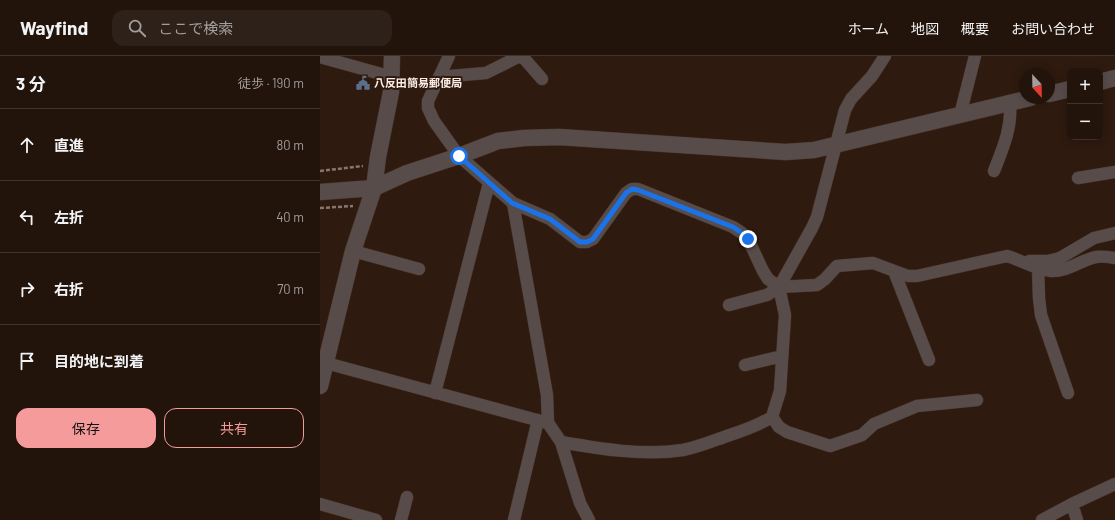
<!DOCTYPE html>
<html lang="ja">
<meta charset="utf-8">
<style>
:root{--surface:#22140b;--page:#2e2119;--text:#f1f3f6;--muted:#a29e9d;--line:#3f332c;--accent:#f59b9c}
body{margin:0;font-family:Barlow,"Noto Sans JP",sans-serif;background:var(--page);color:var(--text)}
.controls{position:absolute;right:12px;top:12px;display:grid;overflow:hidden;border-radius:8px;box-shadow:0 2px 10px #0003}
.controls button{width:36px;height:36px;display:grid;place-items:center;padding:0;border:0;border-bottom:1px solid var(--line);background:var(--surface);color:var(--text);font:20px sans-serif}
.compass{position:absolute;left:699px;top:12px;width:36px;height:36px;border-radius:50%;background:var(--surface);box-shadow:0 2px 10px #0003;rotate:158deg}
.stop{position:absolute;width:12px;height:12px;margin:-9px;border:3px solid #1a73e8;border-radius:50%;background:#fff}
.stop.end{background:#1a73e8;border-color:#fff;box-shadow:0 1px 4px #0008}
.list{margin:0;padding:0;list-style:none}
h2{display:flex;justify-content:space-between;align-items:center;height:52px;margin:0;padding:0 16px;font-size:17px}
h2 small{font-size:13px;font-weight:400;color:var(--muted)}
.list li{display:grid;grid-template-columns:26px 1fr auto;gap:12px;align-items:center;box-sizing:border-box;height:72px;padding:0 16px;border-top:1px solid var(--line)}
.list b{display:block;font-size:15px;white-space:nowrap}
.list em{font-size:13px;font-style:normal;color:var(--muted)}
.actions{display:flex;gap:8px;padding:12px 16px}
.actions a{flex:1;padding:9px 0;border:1px solid var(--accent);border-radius:12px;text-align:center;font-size:14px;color:var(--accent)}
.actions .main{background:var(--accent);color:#111}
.icon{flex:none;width:22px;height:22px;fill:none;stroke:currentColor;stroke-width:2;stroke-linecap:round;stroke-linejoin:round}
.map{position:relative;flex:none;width:795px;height:464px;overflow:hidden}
header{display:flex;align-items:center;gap:24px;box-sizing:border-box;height:56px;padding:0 20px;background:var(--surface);border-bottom:1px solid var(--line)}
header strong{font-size:19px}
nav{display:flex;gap:22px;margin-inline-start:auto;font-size:14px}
.search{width:280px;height:36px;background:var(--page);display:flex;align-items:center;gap:10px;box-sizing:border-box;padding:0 14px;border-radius:12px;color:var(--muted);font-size:15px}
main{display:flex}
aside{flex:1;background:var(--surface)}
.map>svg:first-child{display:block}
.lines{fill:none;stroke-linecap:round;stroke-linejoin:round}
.minor-casing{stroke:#4b382d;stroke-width:13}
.tertiary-casing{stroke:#4b382d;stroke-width:17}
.path{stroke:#89776e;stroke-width:2.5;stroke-dasharray:4 2;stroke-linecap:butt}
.minor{stroke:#584c4b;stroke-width:12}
.tertiary{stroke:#584c4b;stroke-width:16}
.route{stroke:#1a73e8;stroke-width:5}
.labels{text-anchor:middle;stroke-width:4;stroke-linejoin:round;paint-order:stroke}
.poi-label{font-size:11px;font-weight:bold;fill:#fceee6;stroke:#2e1a0f;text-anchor:start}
</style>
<header>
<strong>Wayfind</strong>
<div class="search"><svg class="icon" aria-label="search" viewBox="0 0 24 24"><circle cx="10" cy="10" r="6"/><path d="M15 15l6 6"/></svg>ここで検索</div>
<nav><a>ホーム</a><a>地図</a><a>概要</a><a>お問い合わせ</a></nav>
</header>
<main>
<aside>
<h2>3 分<small>徒歩 · 190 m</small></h2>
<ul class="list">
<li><svg class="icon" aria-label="ahead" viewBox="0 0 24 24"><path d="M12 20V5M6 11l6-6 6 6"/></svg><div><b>直進</b></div><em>80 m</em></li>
<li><svg class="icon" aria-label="left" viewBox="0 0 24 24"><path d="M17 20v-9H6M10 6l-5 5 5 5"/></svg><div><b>左折</b></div><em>40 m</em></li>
<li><svg class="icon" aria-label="right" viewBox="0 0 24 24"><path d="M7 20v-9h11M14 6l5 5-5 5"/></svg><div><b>右折</b></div><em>70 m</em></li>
<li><svg class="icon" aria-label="arrive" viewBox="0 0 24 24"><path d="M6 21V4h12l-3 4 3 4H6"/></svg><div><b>目的地に到着</b></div></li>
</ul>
<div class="actions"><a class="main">保存</a><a>共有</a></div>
</aside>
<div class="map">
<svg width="795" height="464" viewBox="0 0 795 464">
<rect width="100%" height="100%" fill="#2e1a0f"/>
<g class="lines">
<defs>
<path id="minor" d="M202,0L222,23
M0,1L72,21
M119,21L166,17L200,0
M640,59L655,0
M674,115C683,92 692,72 690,47
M758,122L795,116
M193,147L230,163L260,186H267L273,183L306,137L312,133H318L413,171L422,177L428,183L443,215L448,223L459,231L465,259L460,335L452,361C439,369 425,374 410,379C395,384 379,391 363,394C323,400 281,393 241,386L228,367
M33,195L99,213
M709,205H728L740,202L774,182L795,177
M718,212L719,242L721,259L748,337
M574,215L609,304
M459,231L497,229L505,223L517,210L553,207L588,220H597L687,200C701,204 716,214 731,215C747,216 761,204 776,201C782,200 789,201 795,202
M409,249L447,239L459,231L492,172L497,161L525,54L531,43L552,20L565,0
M6,307L228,367L227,339L193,147L139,100L114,65L108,52V45L129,0
M425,309L462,300
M115,337L169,127
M452,361L459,371L467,376L510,390L542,379L554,368L597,350L657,344
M241,386L260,447L269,464
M0,448L56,464
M752,448L757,464
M81,464L87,441
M194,464L218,364
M722,464L752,448L795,428"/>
<path id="tertiary" d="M780,26L795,22
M729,38L750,33
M0,136L54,132L87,117L139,100L178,85L204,82L239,81L466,96L494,94L710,42
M0,330L33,195L54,132L58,101L71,36L72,0"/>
</defs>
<use href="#minor" class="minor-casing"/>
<use href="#tertiary" class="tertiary-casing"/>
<path class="path" d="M0,115L43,110
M0,152L33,150"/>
<use href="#minor" class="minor"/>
<use href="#tertiary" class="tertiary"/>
</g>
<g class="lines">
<path class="route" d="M139,100L192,147L230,163L260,186H267L273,183L306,137L312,133L318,134L413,171L422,177L428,183"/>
</g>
<defs>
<symbol id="civic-bare" viewBox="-9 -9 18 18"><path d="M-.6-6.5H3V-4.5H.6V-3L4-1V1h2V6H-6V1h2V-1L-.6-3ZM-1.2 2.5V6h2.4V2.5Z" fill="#5c6f8a" stroke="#2e1a0f" stroke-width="2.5" paint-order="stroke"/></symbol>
</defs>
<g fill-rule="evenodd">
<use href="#civic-bare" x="33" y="17" width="20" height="20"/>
</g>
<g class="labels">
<g class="poi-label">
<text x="54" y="31">八反田簡易郵便局</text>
</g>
</g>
</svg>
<div class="controls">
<button>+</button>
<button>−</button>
</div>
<svg class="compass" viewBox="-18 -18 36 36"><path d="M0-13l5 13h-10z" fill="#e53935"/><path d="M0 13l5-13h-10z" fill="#a29e9d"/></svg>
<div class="stop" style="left:139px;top:100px"></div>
<div class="stop end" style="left:428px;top:183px"></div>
</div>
</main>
